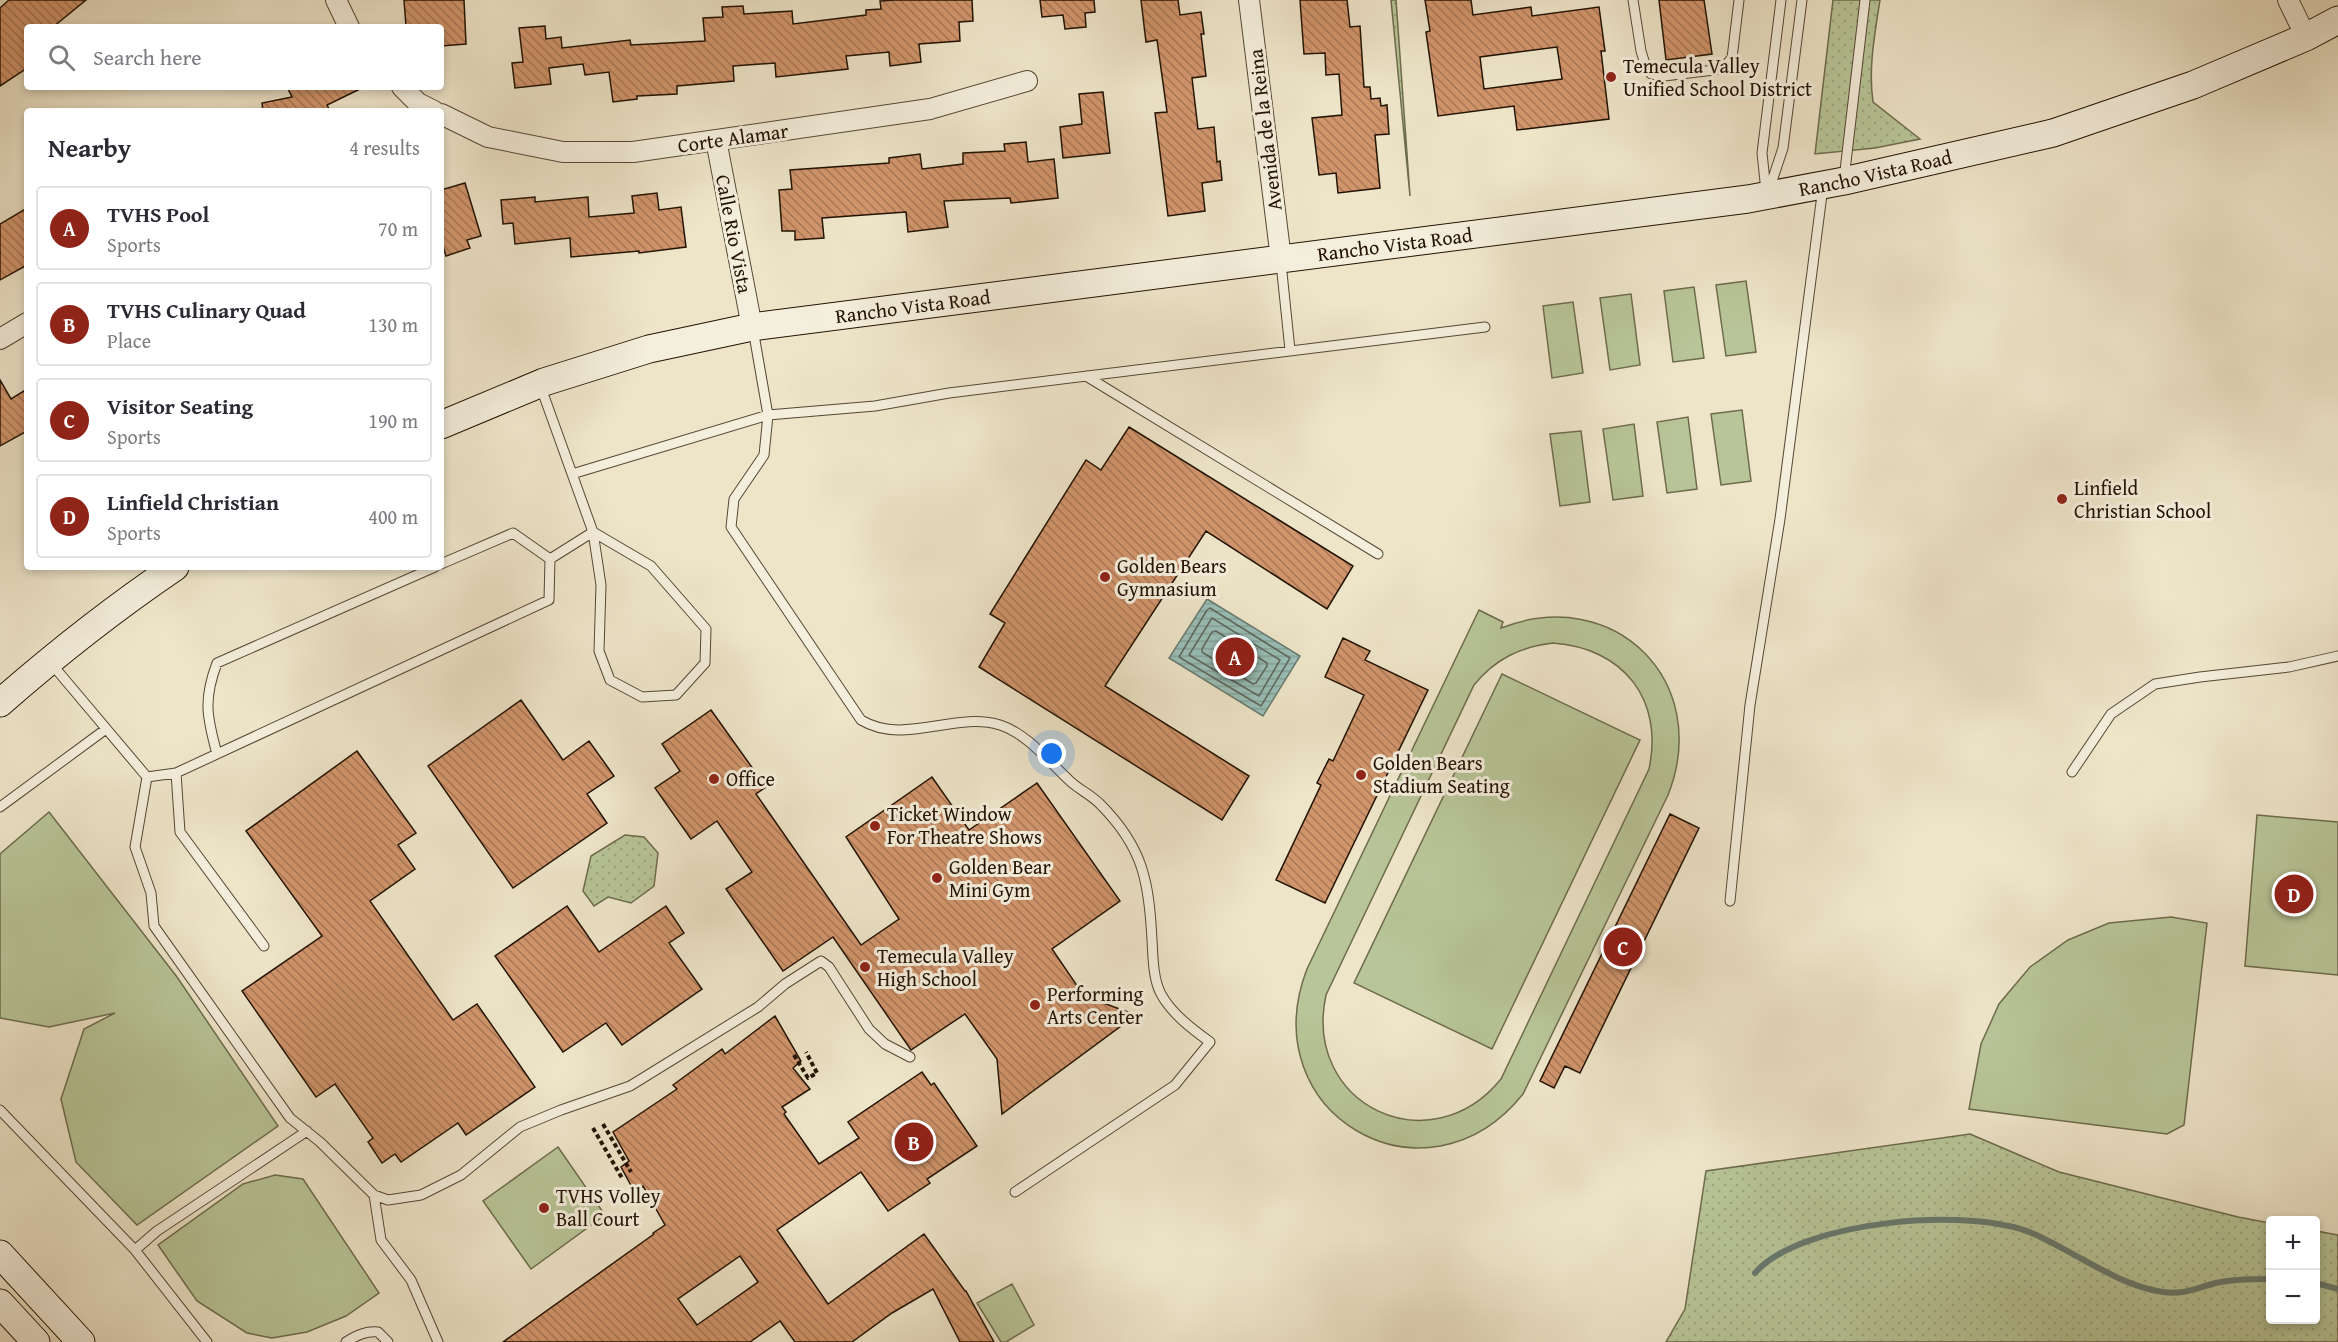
<!DOCTYPE html>
<meta charset="utf-8">
<style>
:root{--surface:#fff;--page:#f7f7f7;--text:#2b2b33;--muted:#7c7c81;--line:#e1e1e2;--accent:#8f2418}
body{margin:0;font-family:"Gentium Book Plus",serif;background:var(--page);color:var(--text)}
.controls{position:absolute;right:18px;bottom:18px;display:grid;overflow:hidden;border-radius:6px;box-shadow:0 3px 9px #0003}
.controls button{width:54px;height:54px;display:grid;place-items:center;padding:0;border:0;border-bottom:2px solid var(--line);background:var(--surface);color:var(--text);font:30px sans-serif}
.you{position:absolute;left:1052px;top:754px;width:21px;height:21px;margin:-15px;border:4px solid #fff;border-radius:50%;background:#1a73e8;box-shadow:0 0 0 9px #1a73e833}
.badge{display:grid;place-items:center;width:39px;height:39px;border-radius:50%;background:var(--accent);color:#fff;font-size:20px;font-weight:700}
.pin{position:absolute;translate:-50% -50%;border:3px solid #fff;box-shadow:0 2px 6px #0006}
.list{margin:0;padding:0;list-style:none}
h2{display:flex;justify-content:space-between;align-items:center;height:78px;margin:0;padding:0 24px;font-size:26px}
h2 small{font-size:20px;font-weight:400;color:var(--muted)}
.list li{display:grid;grid-template-columns:39px 1fr auto;gap:18px;align-items:center;box-sizing:border-box;height:84px;margin:0 12px 12px;padding:0 12px;border:2px solid var(--line);border-radius:6px}
.list b{display:block;font-size:22px;white-space:nowrap}
.list p{margin:0;font-size:20px;white-space:nowrap;color:var(--muted)}
.list em{font-size:20px;font-style:normal;color:var(--muted)}
.icon{flex:none;width:33px;height:33px;fill:none;stroke:currentColor;stroke-width:2;stroke-linecap:round;stroke-linejoin:round}
.map{position:relative;flex:none;width:2338px;height:1342px;overflow:hidden}
.search{position:absolute;background:var(--surface);box-shadow:0 3px 9px #0003;left:24px;top:24px;width:420px;height:66px;display:flex;align-items:center;gap:15px;box-sizing:border-box;padding:0 21px;border-radius:6px;color:var(--muted);font-size:22px}
.panel{position:absolute;background:var(--surface);box-shadow:0 3px 9px #0003;left:24px;top:108px;width:420px;height:462px;border-radius:6px}
.map>svg:first-child{display:block}
.grass{fill:url(#grass-dots);stroke:#6d6c4d;stroke-width:1.5}
.garden{fill:#b8c598;stroke:#6d6c4d;stroke-width:1.5;fill-rule:evenodd}
.water{fill:url(#water-rules);stroke:#697a6f;stroke-width:1.5}
.lines{fill:none;stroke-linecap:round;stroke-linejoin:round}
.shore{stroke:#5e685d;stroke-width:1.5}
.stream{stroke:#697a6f;stroke-width:6}
.building{fill:url(#building-back-hatch);stroke:#221202;stroke-width:1.5;fill-rule:evenodd}
.service-casing{stroke:#554734;stroke-width:11}
.minor-casing{stroke:#554734;stroke-width:22}
.secondary-casing{stroke:#221202;stroke-width:29}
.path{stroke:#221202;stroke-width:4;stroke-dasharray:4.5 3;stroke-linecap:butt}
.service{stroke:#f4eedc;stroke-width:9}
.minor{stroke:#f4eedc;stroke-width:20}
.secondary{stroke:#f4eedc;stroke-width:27}
.poi-dot{fill:#8f2418;stroke:#f4eedc;stroke-width:2}
.labels{text-anchor:middle;stroke-width:6;stroke-linejoin:round;paint-order:stroke}
.poi-label{font-size:20px;fill:#221202;stroke:#f4eedc;text-anchor:start}
.street-label{font-size:20px;fill:#221202;stroke:#f4eedc}
</style>
<div class="map">
<svg width="2338" height="1342" viewBox="0 0 2338 1342">
<defs>
<pattern id="grass-dots" width="8" height="8" patternUnits="userSpaceOnUse" patternTransform="scale(1.5)"><rect width="8" height="8" fill="#b8c598"/><path d="M2 2h.1M6 6h.1" fill="none" stroke="#9ea881" stroke-width="1.8" stroke-linecap="round"/></pattern>
<pattern id="water-rules" width="6" height="5" patternUnits="userSpaceOnUse" patternTransform="scale(1.5)"><rect width="6" height="5" fill="#99bfb8"/><path d="M0 2.5h6" fill="none" stroke="#84a39d"/></pattern>
<pattern id="building-back-hatch" width="6" height="6" patternUnits="userSpaceOnUse" patternTransform="scale(1.5)"><rect width="6" height="6" fill="#d1956c"/><path d="M-1 5l2 2M0 0l6 6M5-1l2 2" fill="none" stroke="#a97857"/></pattern>
</defs>
<rect width="100%" height="100%" fill="#eee5c9"/>
<filter id="stains"><feTurbulence type="fractalNoise" baseFrequency=".00333" numOctaves="4"/><feColorMatrix values="0 0 0 0 .2 0 0 0 0 .09 0 0 0 0 .02 0 0 0 .5 -.17"/></filter>
<radialGradient id="worn" r=".72"><stop offset=".6" stop-color="#630" stop-opacity="0"/><stop offset="1" stop-color="#630" stop-opacity=".3"/></radialGradient>
<path class="grass" d="M1391,0H1396L1410,196Z
M1833,0H1880C1875,33 1868,68 1873,102L1920,139L1875,148L1815,154Z
M625,835L644,837L658,853L654,886L631,903L608,897L594,906L583,891L591,856Z
M1970,1134L2059,1172L2238,1217L2270,1223V1320H2316V1231L2338,1235V1342H1666L1685,1309L1706,1171Z"/>
<path class="garden" d="M1746,281L1756,352L1726,356L1716,285Z
M1694,287L1704,358L1673,362L1664,291Z
M1631,294L1640,365L1610,370L1600,298Z
M1573,302L1583,373L1552,378L1543,306Z
M1742,410L1751,481L1721,485L1711,414Z
M1688,417L1697,489L1667,493L1657,422Z
M1634,424L1643,496L1613,500L1603,429Z
M1581,431L1590,502L1560,506L1550,434Z
M1479,610L1503,622L1501,628C1614,584 1713,681 1668,795L1523,1094C1426,1215 1251,1114 1307,969ZM1553,643C1623,648 1664,699 1649,769L1501,1079C1430,1166 1302,1105 1326,995L1474,685C1495,659 1520,647 1553,643Z
M1502,674L1640,740L1492,1049L1354,983Z
M49,812L177,977L278,1126L137,1225L76,1162L61,1099L84,1029L115,1013L49,1027L0,1018V854Z
M2257,815L2338,822V975L2245,966Z
M2171,917L2207,923L2184,1125L2167,1134L1969,1109L1981,1044L1999,1004L2030,967L2068,940L2109,923Z
M558,1147L605,1215L531,1269L483,1201Z
M275,1175L303,1179L379,1293L346,1316L307,1332L272,1338L247,1333L197,1301L158,1245L243,1184Z
M1012,1284L1034,1325L1006,1342H1001L977,1303Z"/>
<path class="water" d="M1207,599L1300,656L1263,716L1169,658Z"/>
<g class="lines">
<path class="shore" d="M1210,608L1290,658L1261,706L1179,657L1207,610Z
M1212,618L1280,660L1259,696L1189,655Z
M1216,631L1267,663V666L1256,683L1253,684L1202,652V649L1212,632Z"/>
<path class="stream" d="M1755,1273C1801,1220 1971,1206 2034,1234C2073,1251 2119,1286 2163,1292C2185,1295 2196,1288 2216,1283C2233,1279 2253,1279 2270,1279
M2316,1283L2338,1289"/>
</g>
<path class="building" d="M9,0H86L53,27H27V68L0,86V8Z
M404,0H464L466,44L441,46V27L406,26Z
M895,0H972L973,21L959,22L960,41L919,44L921,62L890,66L889,52L846,56L848,69L776,77L775,63L733,66L734,81L677,86V94L637,96V99L613,102L609,72L585,75L583,64L549,68L551,84L515,88L512,63L523,62L519,28L545,26L546,39L561,37L562,48L630,40L631,45L705,41L703,18L723,17L722,7L743,6L744,14L792,11L793,24L866,15V10L881,9L880,1Z
M1040,0H1094L1095,12L1085,13L1086,27L1065,29L1063,15L1042,17Z
M1141,0H1178L1180,15L1201,12L1204,34H1201L1206,76L1192,78L1198,129L1214,127L1217,162L1220,161L1222,180L1202,183L1205,211L1168,216L1155,113L1167,112L1157,40L1146,42Z
M1300,0H1347L1350,27L1360,26L1364,87H1370L1371,99L1380,98L1381,106L1387,105L1389,134L1375,135L1380,188L1338,193L1336,173L1319,175L1312,118L1342,115L1339,74L1326,75L1325,53L1304,54Z
M1425,0H1471L1473,15L1531,7L1532,16L1599,7L1605,51H1601L1609,119L1517,130L1514,106L1438,116L1426,32L1430,31ZM1557,47L1562,79L1484,89L1480,57Z
M1659,0H1704L1712,54L1666,60Z
M287,87H364L327,105L330,111H263L262,103L292,97Z
M1103,92L1110,153L1063,158L1060,127L1082,124L1079,94Z
M1026,142L1028,162L1054,159L1058,198L1011,203L1010,198L944,201L948,227L908,232L906,212L822,218L824,238L795,240V231H782L779,190L792,189L790,170L889,163V158L920,154L922,169L963,164V153L1005,151L1004,144Z
M465,183L481,236L467,240L470,248L446,256L441,240V190Z
M657,193L659,210L681,207L686,247L639,253V251L571,257L570,238L515,244L513,223L503,224L501,200L535,197V202L588,197L589,217L634,213L632,196Z
M27,208V265L0,280V224Z
M0,380L11,399L27,389V431L0,446Z
M1129,427L1353,566L1327,609L1206,531L1105,686L1249,776L1222,820L979,667L1005,623L990,614L1086,460L1101,470Z
M1343,638L1370,651L1365,660L1428,690L1325,903L1276,880L1321,785L1317,783L1329,759L1333,761L1364,695L1325,677Z
M521,700L563,760L589,741L614,776L587,794L607,823L513,888L428,766Z
M711,710L766,787L756,794L861,945L899,919L846,837L932,777L969,830L1037,783L1120,901L1052,949L1084,996L1136,1015L1002,1114L997,1059L965,1014L911,1050L833,937L783,971L726,889L752,872L717,821L691,839L655,788L680,771L662,744Z
M357,751L416,833L398,845L415,869L370,901L453,1020L477,1004L535,1087L466,1135L458,1123L401,1162L395,1154L382,1163L368,1142L373,1138L335,1084L316,1097L242,991L322,936L246,831Z
M1670,814L1699,828L1580,1073L1565,1066L1554,1088L1540,1081Z
M567,906L599,952L666,906L684,933L669,943L702,989L622,1045L606,1023L563,1052L495,956Z
M775,1016L801,1061L793,1068L810,1089L782,1107L786,1112L784,1114L819,1164L859,1138L848,1122L922,1072L931,1085L934,1083L977,1146L927,1179L930,1183L888,1211L861,1172L777,1230L828,1304L924,1234L965,1291H966L994,1342H960L933,1289L892,1313L852,1342H795L780,1321L750,1342H503L654,1234L653,1233L665,1225L643,1186L634,1191L621,1167L629,1161L613,1132L677,1089L673,1085L722,1049L725,1054ZM740,1256L758,1282L697,1325L678,1299Z"/>
<g class="lines">
<defs>
<path id="service" d="M1633,0L1641,51L1645,64L1651,74L1664,76L1714,70L1724,67L1732,58L1739,0
M1844,179L1865,0
M1769,190L1783,148L1802,0
M1766,191L1762,153L1781,0
M1281,263L1290,350
M753,329L768,415L764,455L734,499L731,527L861,720C904,746 955,711 1000,725C1028,734 1050,763 1071,782C1080,790 1091,795 1100,804C1143,847 1149,881 1152,940C1153,957 1153,979 1161,994C1172,1014 1192,1029 1210,1042L1175,1085L1015,1192
M1086,376L1378,554
M540,385L593,532L550,559
M572,474L768,415L875,406L949,393L1485,327
M593,532L651,566L706,629L705,663L676,695L642,697L610,680L599,651L601,585Z
M50,662L147,777L176,773L549,600L550,559L513,533L441,564
M217,754C207,717 203,700 217,663L435,567
M2072,772L2111,714L2155,684L2200,677L2289,667L2338,656
M176,773L180,832L264,946
M147,777L135,847L151,893L154,926L290,1118L320,1142L374,1195L381,1240L411,1280L438,1342
M0,807L106,729
M1730,901L1750,705L1780,519L1823,187
M0,1110L135,1250L207,1342
M374,1195L388,1200L421,1195L461,1175L520,1127L561,1110L630,1086L758,1007L785,984L821,961L829,967L869,1029L885,1044L910,1057
M135,1250L157,1231L307,1131
M346,1342C357,1335 366,1331 378,1332L388,1342"/>
<path id="minor" d="M336,0L349,27
M1249,0L1281,259
M2288,0L2306,37
M402,87L418,103L434,111
M441,114L488,137L563,152H633L930,109L1027,81
M716,140L752,327
M0,339L27,323"/>
<g id="secondary">
<path id="s1" d="M441,425L544,382L649,349L752,327L1748,199L1844,181L2053,133L2193,85L2306,37L2338,20"/>
<path d="M0,703C56,654 113,609 175,567"/>
<path d="M0,1254L81,1342"/>
<path d="M0,1303L36,1342"/>
</g>
</defs>
<use href="#service" class="service-casing"/>
<use href="#minor" class="minor-casing"/>
<use href="#secondary" class="secondary-casing"/>
<path class="path" d="M794,1055L808,1078L817,1073L806,1052
M603,1124L631,1172
M593,1128L622,1178"/>
<use href="#service" class="service"/>
<use href="#minor" class="minor"/>
<use href="#secondary" class="secondary"/>
</g>
<g class="poi-dot">
<circle cx="1611" cy="77" r="6"/>
<circle cx="2062" cy="499" r="6"/>
<circle cx="1105" cy="577" r="6"/>
<circle cx="1361" cy="775" r="6"/>
<circle cx="714" cy="779" r="6"/>
<circle cx="875" cy="826" r="6"/>
<circle cx="937" cy="878" r="6"/>
<circle cx="865" cy="967" r="6"/>
<circle cx="1035" cy="1005" r="6"/>
<circle cx="544" cy="1208" r="6"/>
</g>
<g class="labels">
<g class="poi-label">
<text x="1623" y="73">Temecula Valley<tspan x="1623" dy="23">Unified School District</tspan></text>
<text x="2074" y="495">Linfield<tspan x="2074" dy="23">Christian School</tspan></text>
<text x="1117" y="573">Golden Bears<tspan x="1117" dy="23">Gymnasium</tspan></text>
<text x="1373" y="770">Golden Bears<tspan x="1373" dy="23">Stadium Seating</tspan></text>
<text x="726" y="786">Office</text>
<text x="887" y="821">Ticket Window<tspan x="887" dy="23">For Theatre Shows</tspan></text>
<text x="949" y="874">Golden Bear<tspan x="949" dy="23">Mini Gym</tspan></text>
<text x="877" y="963">Temecula Valley<tspan x="877" dy="23">High School</tspan></text>
<text x="1047" y="1001">Performing<tspan x="1047" dy="23">Arts Center</tspan></text>
<text x="556" y="1203">TVHS Volley<tspan x="556" dy="23">Ball Court</tspan></text>
</g>
<g class="street-label">
<text transform="translate(1265 130) rotate(-97)" y="7">Avenida de la Reina</text>
<text transform="translate(733 138) rotate(-8)" y="7">Corte Alamar</text>
<text dy="7" stroke="none"><textPath href="#s1" startOffset="1461">Rancho Vista Road</textPath></text>
<text transform="translate(734 234) rotate(79)" y="7">Calle Rio Vista</text>
<text dy="7" stroke="none"><textPath href="#s1" startOffset="975">Rancho Vista Road</textPath></text>
<text dy="7" stroke="none"><textPath href="#s1" startOffset="489">Rancho Vista Road</textPath></text>
</g>
</g>
<rect width="100%" height="100%" filter="url(#stains)"/>
<rect width="100%" height="100%" fill="url(#worn)"/>
</svg>
<div class="controls">
<button>+</button>
<button>−</button>
</div>
<div class="you"></div>
<div class="pin badge" style="left:1235px;top:657px">A</div>
<div class="pin badge" style="left:914px;top:1142px">B</div>
<div class="pin badge" style="left:1623px;top:947px">C</div>
<div class="pin badge" style="left:2294px;top:894px">D</div>
<div class="search"><svg class="icon" aria-label="search" viewBox="0 0 24 24"><circle cx="10" cy="10" r="6"/><path d="M15 15l6 6"/></svg>Search here</div>
<section class="panel">
<h2>Nearby<small>4 results</small></h2>
<ul class="list">
<li><span class="badge">A</span><div><b>TVHS Pool</b><p>Sports</p></div><em>70 m</em></li>
<li><span class="badge">B</span><div><b>TVHS Culinary Quad</b><p>Place</p></div><em>130 m</em></li>
<li><span class="badge">C</span><div><b>Visitor Seating</b><p>Sports</p></div><em>190 m</em></li>
<li><span class="badge">D</span><div><b>Linfield Christian</b><p>Sports</p></div><em>400 m</em></li>
</ul>
</section>
</div>
